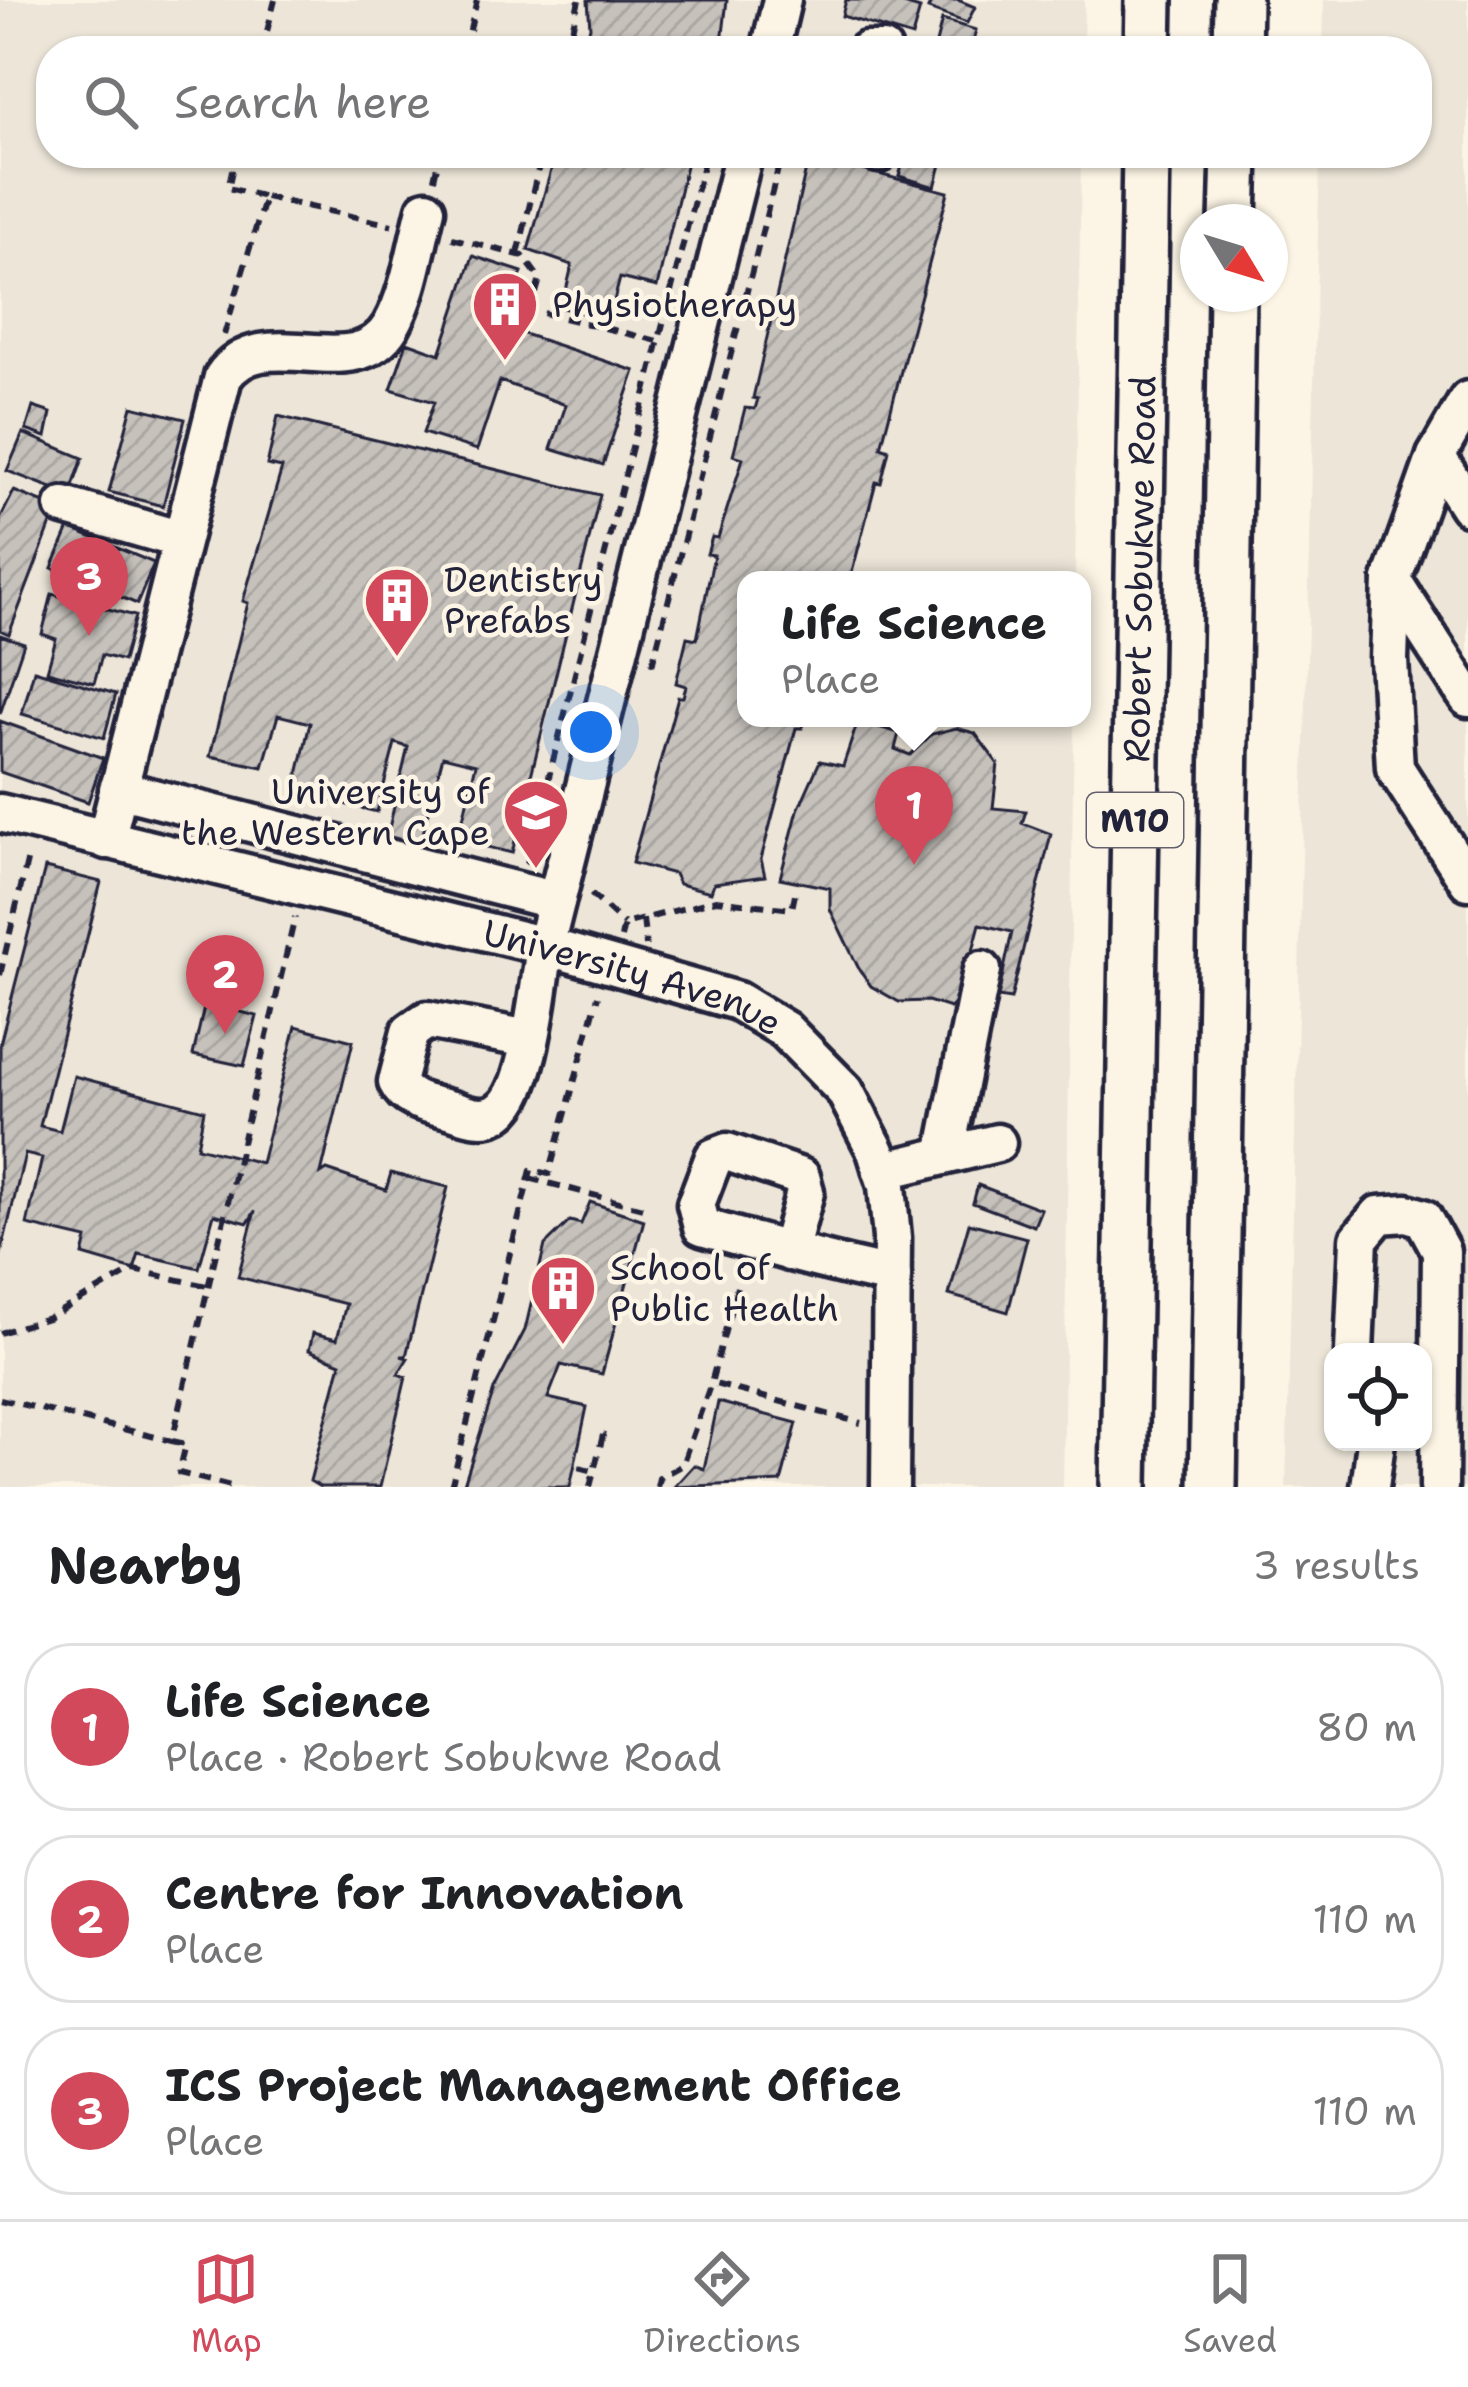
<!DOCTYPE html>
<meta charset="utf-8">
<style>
:root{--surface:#fff;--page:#f2f2f2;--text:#202124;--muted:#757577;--line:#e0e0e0;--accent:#d1495b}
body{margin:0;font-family:"Shantell Sans",sans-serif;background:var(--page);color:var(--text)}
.controls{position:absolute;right:36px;bottom:36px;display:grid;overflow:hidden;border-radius:24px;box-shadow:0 3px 9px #0004}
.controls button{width:108px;height:108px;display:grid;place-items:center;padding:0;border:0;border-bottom:3px solid var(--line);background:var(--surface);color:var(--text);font:60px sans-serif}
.compass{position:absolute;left:1180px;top:204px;width:108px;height:108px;border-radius:50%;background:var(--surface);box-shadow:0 3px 9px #0004;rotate:128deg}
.you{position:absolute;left:591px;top:732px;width:42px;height:42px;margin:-30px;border:9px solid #fff;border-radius:50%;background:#1a73e8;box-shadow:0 0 0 18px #1a73e833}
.badge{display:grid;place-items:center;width:78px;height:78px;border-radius:50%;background:var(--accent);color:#fff;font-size:39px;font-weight:700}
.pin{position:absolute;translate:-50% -99px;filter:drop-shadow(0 3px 6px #0008)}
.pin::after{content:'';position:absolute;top:63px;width:42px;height:36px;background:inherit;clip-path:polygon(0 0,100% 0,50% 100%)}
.popup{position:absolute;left:737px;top:571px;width:354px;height:156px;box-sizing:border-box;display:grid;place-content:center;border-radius:24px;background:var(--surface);filter:drop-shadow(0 3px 9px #0005);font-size:39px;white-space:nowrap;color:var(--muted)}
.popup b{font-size:45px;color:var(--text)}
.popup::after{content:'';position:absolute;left:50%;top:100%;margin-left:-24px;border:24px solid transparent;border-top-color:var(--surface)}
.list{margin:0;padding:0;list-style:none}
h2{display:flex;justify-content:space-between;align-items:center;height:156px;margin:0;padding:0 48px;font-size:51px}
h2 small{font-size:39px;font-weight:400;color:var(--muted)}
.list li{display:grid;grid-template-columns:78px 1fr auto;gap:36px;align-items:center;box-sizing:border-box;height:168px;margin:0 24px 24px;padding:0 24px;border:3px solid var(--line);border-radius:48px}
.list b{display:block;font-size:45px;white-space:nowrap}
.list p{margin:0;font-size:39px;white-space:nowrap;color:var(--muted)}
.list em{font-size:39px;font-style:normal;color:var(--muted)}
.icon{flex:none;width:66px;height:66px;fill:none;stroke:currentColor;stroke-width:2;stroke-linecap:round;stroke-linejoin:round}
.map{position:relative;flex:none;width:1468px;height:1487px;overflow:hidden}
.search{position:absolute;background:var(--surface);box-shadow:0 3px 9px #0004;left:36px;right:36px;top:36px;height:132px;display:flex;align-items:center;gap:30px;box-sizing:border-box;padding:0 42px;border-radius:48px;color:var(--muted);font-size:45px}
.sheet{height:732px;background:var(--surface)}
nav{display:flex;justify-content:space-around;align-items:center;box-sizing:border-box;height:168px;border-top:3px solid var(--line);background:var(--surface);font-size:33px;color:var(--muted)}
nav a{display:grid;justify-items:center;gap:6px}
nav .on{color:var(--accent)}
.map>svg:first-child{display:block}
.built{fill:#ece5d8;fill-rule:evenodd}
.building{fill:url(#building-hatch);stroke:#22223b;stroke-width:3}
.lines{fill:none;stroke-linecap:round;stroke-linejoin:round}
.minor-casing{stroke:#22223b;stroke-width:45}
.major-casing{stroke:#22223b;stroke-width:54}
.path{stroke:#22223b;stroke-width:6;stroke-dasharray:12 9;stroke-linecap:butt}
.minor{stroke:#fcf5e5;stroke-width:36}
.major{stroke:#fcf5e5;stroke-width:45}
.labels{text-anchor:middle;stroke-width:9;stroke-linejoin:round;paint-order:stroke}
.shield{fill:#fcf5e5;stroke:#63616e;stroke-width:3}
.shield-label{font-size:33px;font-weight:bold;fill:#22223b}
.poi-label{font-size:36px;fill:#22223b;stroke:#fcf5e5;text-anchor:start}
.street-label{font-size:36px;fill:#22223b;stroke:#fcf5e5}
</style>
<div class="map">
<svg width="1468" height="1487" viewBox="0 0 1468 1487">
<defs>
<pattern id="building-hatch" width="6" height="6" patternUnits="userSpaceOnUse" patternTransform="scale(3)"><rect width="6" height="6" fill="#c6c1bb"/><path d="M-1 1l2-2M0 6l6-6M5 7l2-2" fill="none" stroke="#aaa6a2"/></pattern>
</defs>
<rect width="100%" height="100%" fill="#fcf5e5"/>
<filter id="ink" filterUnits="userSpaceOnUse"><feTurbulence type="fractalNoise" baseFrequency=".00833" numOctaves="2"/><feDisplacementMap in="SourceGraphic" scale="24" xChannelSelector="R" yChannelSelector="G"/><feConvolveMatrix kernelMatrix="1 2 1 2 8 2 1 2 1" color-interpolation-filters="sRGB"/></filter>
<g filter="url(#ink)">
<path class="built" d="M0,0H1084L1083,51H51V153H1081L1075,580H746V718H1074L1063,1487H0Z
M1324,0H1468V1487H1286L1320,153H1417V51H1323ZM1333,1352H1423V1442H1333Z"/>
<path class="building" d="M588,0H727L721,51H582L590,27Z
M846,0H891L920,9L912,37L842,16Z
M932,0H958L975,7L967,23L928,9Z
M942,20L976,30L971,51H934Z
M556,153H689L657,287L620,278L609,320L562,308L572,265L528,250Z
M906,153H944L935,187L899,176Z
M809,156L948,192L881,447L889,450L881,483L876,482L850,580H746V718H805L802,728H796L761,859L765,876L714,883L711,892L679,884L674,874L632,863L678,697H683L686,686L676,683L687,637L697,639L714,555L707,554L712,537L718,538L740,468L743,458L733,455L745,408L755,409L758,399L753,398Z
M473,256L522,272L503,327L635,371L603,465L551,449L566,405L500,381L477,450L423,433L434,402L391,389L407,342L440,354Z
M132,406L185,419L163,506L109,492Z
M33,407L51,413L46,437L26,430Z
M278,416L600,495L512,853L458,840L476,764L443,756L419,849L386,841L408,747L395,743L377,812L294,792L310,723L278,715L263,767L210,756L248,603L243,601L282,468L267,465Z
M23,433L83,458L70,495L7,471Z
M14,491L57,508L9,634L0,630V519Z
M69,528L154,563L137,604L52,568Z
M52,594L135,616L123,661L102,655L94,683L47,671L56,639L42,634Z
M0,635L24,643L0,714Z
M34,670L116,694L104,738L22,714Z
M0,721L103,758L88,802L0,772Z
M858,721L899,733L895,749L910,755L932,734L956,728L975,733L998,764L993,808L1026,811L1022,823L1051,834L1011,999L998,997L1012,932L980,924L961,995L950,1008L928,1001L899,1002L871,986L858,967L830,909V888L780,878L798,810L820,761L843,766Z
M45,868L101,882L40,1126L60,1131L74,1076L204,1110L197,1147L261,1163L296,1026L353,1041L321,1174L327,1170L386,1190L391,1173L448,1187L406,1356H401L408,1358L398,1374L406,1377L380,1487H320L310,1481L341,1363L309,1350L313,1333L337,1339L346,1304L238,1277L255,1211L248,1223L214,1214L199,1268L139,1254L134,1270L83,1255L87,1239L27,1225L42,1158L25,1154L0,1258V1044Z
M205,1003L257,1016L244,1066L193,1055Z
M978,1185L1041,1209L1034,1226L973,1203Z
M590,1202L644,1220L602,1374L561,1365L548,1398L587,1407L570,1487H463L494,1390L525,1330L545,1245L570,1221L581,1224Z
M969,1223L1027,1238L1008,1312L949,1295Z
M718,1402L797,1423L781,1482L674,1487L694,1465L704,1469Z"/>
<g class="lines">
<defs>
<g id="minor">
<path d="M770,51L782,0"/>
<path d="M866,51H883"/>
<path d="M878,153H879"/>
<path d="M1468,400L1436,456L1392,580L1389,659L1395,768L1468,881"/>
<path d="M1436,456L1468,506"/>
<path d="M64,506L178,539"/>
<path d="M1392,580L1468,698"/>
<path d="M118,789L556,901"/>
<path id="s1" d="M0,813L545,946L737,1001L785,1030L845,1091L876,1151L887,1186L892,1238L890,1487"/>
<path d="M106,840L223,377C263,318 354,388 391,326C410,293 416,246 426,209"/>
<path d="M529,1039L427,1020L410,1032L397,1082C407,1103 432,1104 452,1110C468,1115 482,1121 497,1113C530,1095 539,983 545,946L744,153"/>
<path d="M945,1155L982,970"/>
<path d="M882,1171L997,1143"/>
<path d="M789,1252L805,1192L801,1177L727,1152L714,1157L696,1204L702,1227C765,1245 828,1263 892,1276"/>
<path d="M1354,1352L1359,1239L1379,1215L1407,1213L1423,1218L1441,1251L1439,1487"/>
<path d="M1370,1487L1376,1442"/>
</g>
<g id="major">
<path d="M1148,51L1149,0"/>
<path d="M1237,51L1238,0"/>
<path d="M1233,222L1235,153"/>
<path id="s2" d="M1124,1487L1146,153"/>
<path d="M1213,1487L1232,294"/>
</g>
</defs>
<use href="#minor" class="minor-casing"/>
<use href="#major" class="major-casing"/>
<path class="path" d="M262,51L275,0
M465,51L477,0
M567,51L579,0
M733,51L738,31
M434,179L440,153
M265,197L392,225
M452,238L523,256L540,279L531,310L658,341
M518,254L542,153
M224,335L265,197L228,188L236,153
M652,665L782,153
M527,864L706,153
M591,894L624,924
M643,919L646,946
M621,938L624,924L716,900L792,909L796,889
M0,975L29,853
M529,1178L650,1210
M737,1287L711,1383L861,1423
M0,1333L48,1318L134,1270L207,1286
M0,1399L172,1441L295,917
M172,1441L186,1444L179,1473L235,1487
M579,1467L594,1471
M451,1487L531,1170L549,1174L598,996
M590,1487L603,1435L595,1431
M657,1487L659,1478L682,1465L711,1383"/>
<use href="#minor" class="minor"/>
<use href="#major" class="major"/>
</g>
</g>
<defs>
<symbol id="building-pin" viewBox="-11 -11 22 30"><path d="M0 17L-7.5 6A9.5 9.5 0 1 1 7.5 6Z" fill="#d1495b" stroke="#fcf5e5"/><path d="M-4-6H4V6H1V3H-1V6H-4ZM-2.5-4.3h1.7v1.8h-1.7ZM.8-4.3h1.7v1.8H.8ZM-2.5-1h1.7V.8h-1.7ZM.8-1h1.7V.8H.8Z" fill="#fff"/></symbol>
<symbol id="university-pin" viewBox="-11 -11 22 30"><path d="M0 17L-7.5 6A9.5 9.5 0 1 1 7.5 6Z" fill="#d1495b" stroke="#fcf5e5"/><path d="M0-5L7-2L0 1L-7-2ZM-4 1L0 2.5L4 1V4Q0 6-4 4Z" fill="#fff"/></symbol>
</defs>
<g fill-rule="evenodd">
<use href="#building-pin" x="467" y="266" width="76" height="104"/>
<use href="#building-pin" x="359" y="562" width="76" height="104"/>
<use href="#university-pin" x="498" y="774" width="76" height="104"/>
<use href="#building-pin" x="525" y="1250" width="76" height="104"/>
</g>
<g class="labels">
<rect class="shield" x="1087" y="793" width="96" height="54" rx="9"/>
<g class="shield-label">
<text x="1135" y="832">M10</text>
</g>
<g class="poi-label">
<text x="552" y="317">Physiotherapy</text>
<text x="444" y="592">Dentistry<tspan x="444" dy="41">Prefabs</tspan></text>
<text x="490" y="804" text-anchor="end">University of<tspan x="490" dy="41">the Western Cape</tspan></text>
<text x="610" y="1280">School of<tspan x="610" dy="41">Public Health</tspan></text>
</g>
<g class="street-label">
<text dy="13" stroke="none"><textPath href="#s2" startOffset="918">Robert Sobukwe Road</textPath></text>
<text dy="13" stroke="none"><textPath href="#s1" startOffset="654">University Avenue</textPath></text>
</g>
</g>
</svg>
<div class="controls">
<button><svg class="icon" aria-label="locate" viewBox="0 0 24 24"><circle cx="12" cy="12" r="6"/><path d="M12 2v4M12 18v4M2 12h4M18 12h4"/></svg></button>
</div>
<svg class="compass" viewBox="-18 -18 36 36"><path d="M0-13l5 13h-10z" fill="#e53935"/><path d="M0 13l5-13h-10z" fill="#757577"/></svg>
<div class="you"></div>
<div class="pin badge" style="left:914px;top:865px">1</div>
<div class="popup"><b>Life Science</b>Place</div>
<div class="pin badge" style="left:225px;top:1034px">2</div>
<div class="pin badge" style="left:89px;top:636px">3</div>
<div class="search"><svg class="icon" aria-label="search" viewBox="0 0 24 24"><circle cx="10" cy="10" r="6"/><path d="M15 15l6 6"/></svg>Search here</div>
</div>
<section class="sheet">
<h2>Nearby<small>3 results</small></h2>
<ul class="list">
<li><span class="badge">1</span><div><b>Life Science</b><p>Place · Robert Sobukwe Road</p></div><em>80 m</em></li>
<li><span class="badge">2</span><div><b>Centre for Innovation</b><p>Place</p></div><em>110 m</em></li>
<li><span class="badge">3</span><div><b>ICS Project Management Office</b><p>Place</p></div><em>110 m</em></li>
</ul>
</section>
<nav>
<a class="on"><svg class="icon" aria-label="map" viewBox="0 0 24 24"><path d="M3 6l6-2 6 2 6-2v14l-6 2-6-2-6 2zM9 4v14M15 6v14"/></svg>Map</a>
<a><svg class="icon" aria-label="directions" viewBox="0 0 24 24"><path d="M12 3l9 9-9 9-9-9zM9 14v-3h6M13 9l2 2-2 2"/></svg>Directions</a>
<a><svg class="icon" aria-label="saved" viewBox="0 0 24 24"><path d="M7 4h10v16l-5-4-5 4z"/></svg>Saved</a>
</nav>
